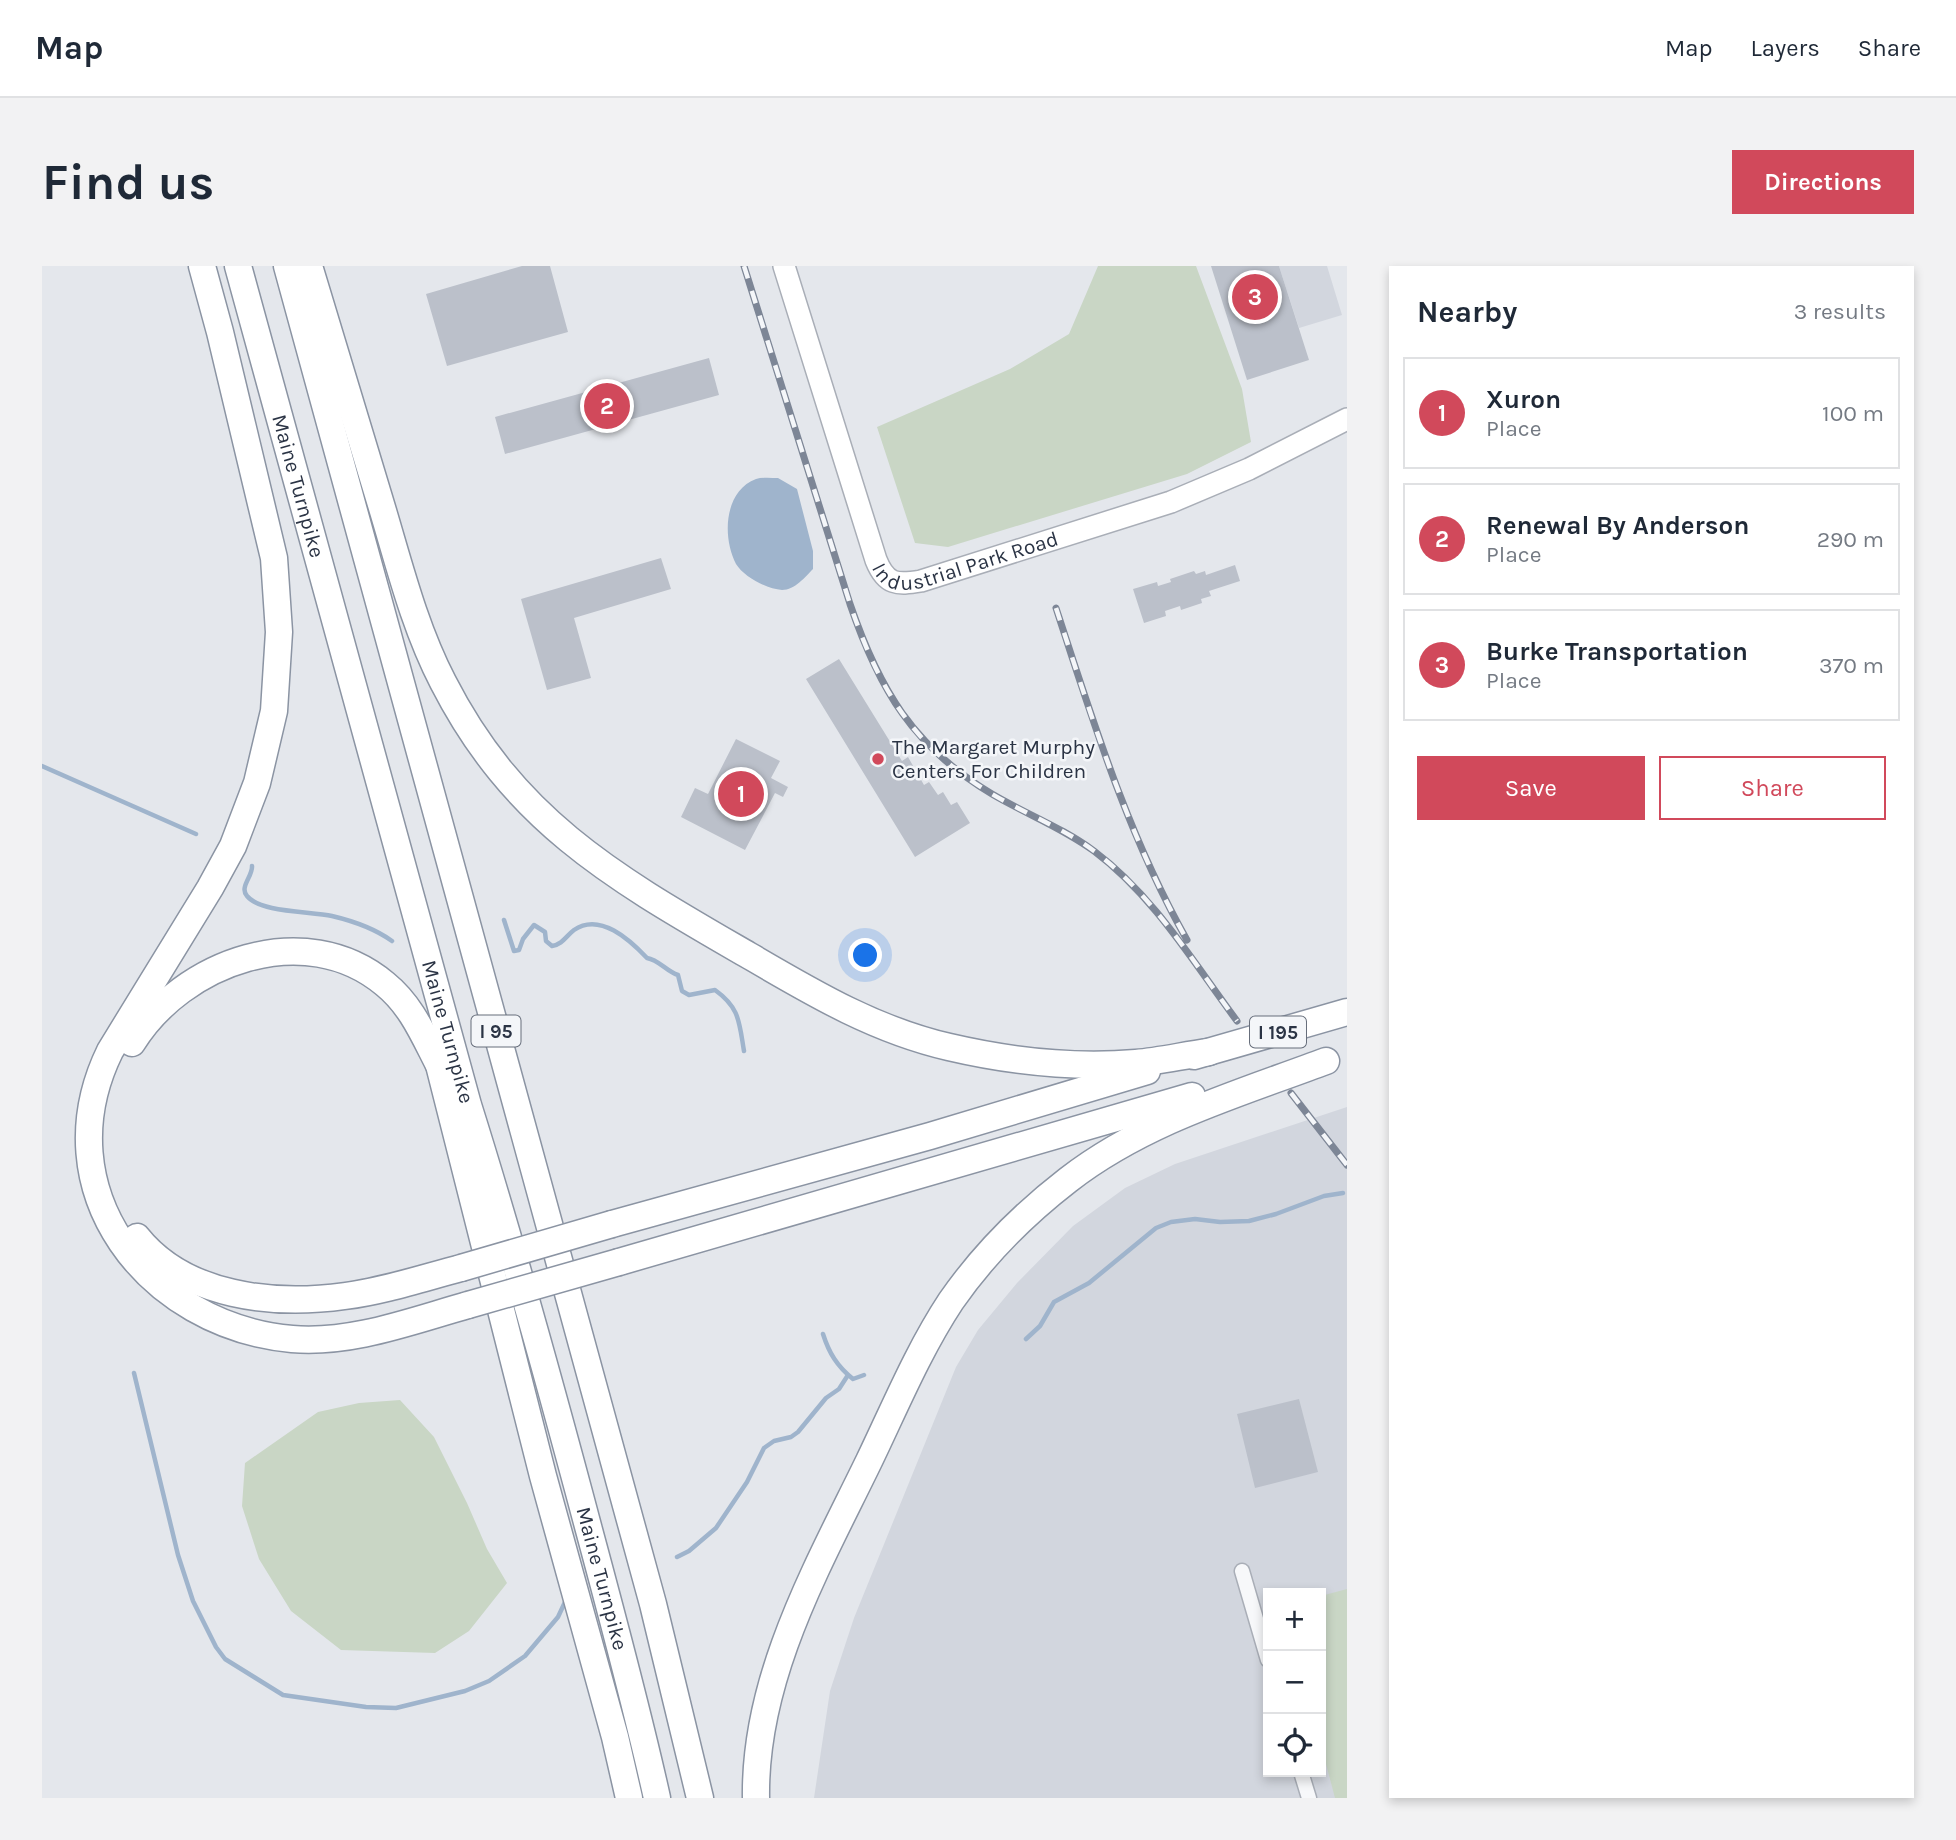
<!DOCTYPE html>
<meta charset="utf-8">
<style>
:root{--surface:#fff;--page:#f2f2f3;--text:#1f2937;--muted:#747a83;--line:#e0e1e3;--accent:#d1495b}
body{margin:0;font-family:Karla,sans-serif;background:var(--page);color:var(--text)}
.controls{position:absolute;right:21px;bottom:21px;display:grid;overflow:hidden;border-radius:0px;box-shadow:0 4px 10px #0003}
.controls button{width:63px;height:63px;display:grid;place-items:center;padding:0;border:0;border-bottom:2px solid var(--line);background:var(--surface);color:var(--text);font:35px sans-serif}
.you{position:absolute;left:824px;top:690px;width:24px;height:24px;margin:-18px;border:5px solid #fff;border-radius:50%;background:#1a73e8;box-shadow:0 0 0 10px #1a73e833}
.badge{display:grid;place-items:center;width:46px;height:46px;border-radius:50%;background:var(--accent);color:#fff;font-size:23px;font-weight:700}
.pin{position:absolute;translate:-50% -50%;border:4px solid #fff;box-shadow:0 2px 7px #0006}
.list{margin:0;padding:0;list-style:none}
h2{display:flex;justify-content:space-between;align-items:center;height:91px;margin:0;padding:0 28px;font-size:30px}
h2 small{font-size:23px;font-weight:400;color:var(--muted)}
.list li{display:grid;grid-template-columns:46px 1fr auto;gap:21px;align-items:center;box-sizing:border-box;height:112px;margin:0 14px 14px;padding:0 14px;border:2px solid var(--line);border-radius:0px}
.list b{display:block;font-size:26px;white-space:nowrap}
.list p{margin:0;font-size:23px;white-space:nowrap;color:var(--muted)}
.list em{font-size:23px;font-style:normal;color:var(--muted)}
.actions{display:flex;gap:14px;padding:21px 28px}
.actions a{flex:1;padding:16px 0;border:2px solid var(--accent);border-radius:0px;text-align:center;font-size:24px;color:var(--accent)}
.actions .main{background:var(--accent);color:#fff}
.icon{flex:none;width:38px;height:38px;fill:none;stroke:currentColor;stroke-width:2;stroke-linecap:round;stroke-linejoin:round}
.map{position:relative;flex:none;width:1305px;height:1532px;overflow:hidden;border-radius:0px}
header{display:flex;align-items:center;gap:42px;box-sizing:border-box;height:98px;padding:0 35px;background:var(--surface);border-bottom:2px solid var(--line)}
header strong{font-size:33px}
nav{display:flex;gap:38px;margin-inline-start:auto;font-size:24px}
.intro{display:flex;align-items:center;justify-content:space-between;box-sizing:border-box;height:168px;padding:0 42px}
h1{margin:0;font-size:49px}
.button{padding:18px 32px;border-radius:0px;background:var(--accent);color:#fff;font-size:24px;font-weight:700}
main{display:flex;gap:42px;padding:0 42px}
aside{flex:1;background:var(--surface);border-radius:0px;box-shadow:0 4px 10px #0003}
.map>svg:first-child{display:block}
.built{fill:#d2d6de;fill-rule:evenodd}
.green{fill:#c9d6c5}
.water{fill:#9fb4cc}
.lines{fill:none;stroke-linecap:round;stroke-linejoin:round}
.stream{stroke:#9fb4cc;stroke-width:4.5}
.building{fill:#bbc0ca}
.street-casing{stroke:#a9aeb7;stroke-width:17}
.secondary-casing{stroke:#a9aeb7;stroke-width:24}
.highway-casing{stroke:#8b94a3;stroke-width:29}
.street{stroke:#f7f8fa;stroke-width:14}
.secondary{stroke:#fff;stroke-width:21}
.highway{stroke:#fff;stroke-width:26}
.rail-casing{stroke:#7d8696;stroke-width:7}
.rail{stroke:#f4f6f9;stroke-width:4.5;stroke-dasharray:13;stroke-linecap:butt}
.highway-bridge-casing{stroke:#8b94a3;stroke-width:29;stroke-linecap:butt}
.highway-bridge{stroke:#fff;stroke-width:26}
.poi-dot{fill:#d1495b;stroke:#f4f6f9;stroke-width:2.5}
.labels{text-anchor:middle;stroke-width:5;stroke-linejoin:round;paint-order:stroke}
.shield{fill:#f4f6f9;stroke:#676e7b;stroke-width:2}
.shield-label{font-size:19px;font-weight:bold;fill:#2b3445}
.street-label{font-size:21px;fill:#2b3445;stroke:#f4f6f9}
.poi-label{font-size:21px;fill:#2b3445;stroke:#f4f6f9;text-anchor:start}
</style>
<header>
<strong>Map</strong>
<nav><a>Map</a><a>Layers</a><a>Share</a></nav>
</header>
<div class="intro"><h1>Find us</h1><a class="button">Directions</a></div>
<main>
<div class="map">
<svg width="1305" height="1532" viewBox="0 0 1305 1532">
<rect width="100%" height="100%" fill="#e4e7ec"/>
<path class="built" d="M1237,0H1285L1300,49L1257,62Z
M1305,841V1532H772L788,1425L812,1352L914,1101L936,1064L975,1017L1031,960L1083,922L1133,898ZM1226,1327H1279V1506H1226Z"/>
<path class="green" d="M1056,0H1154L1200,123L1209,176L1145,208L906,281L873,277L835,161L968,103L1027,68Z
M358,1134L392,1171L425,1237L445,1283L465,1317L427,1365L393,1387L299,1384L249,1345L217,1293L200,1240L203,1197L276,1146L317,1137Z
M1305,1323V1532H1293L1279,1479V1330Z"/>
<path class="water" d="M736,212L755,223L771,285V303C763,311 753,324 740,324C725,323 702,311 694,298C680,271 682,225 714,213C721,211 729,212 736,212Z"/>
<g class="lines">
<path class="stream" d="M0,500L154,568
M210,600C211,610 197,621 205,630C219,647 269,645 290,650C311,655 332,662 350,675
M462,654L472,685L477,684L481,673L492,659L503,666L504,675L510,680C521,678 524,670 532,664C558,646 588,674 605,692C617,694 624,705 636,709L640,725L647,729L673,724C698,742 697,756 702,785
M781,1068C787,1087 795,1100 811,1113L822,1109
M984,1073L998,1060L1012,1036L1047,1017L1114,962L1129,956L1153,953L1178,956L1207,955L1234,948L1282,930L1301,927
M92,1107L136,1289L151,1335L174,1381L183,1393L241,1429L324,1441L354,1442L423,1425L447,1415L483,1390L516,1351L523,1336
M635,1291L647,1285L674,1262L705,1216L722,1182L732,1175L749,1171L756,1166L784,1132L797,1123L806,1109"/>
</g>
<path class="building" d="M480,0H508L526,66L405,100L384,28Z
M1169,0H1237L1267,94L1205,114Z
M667,92L677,129L463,188L453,151Z
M619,292L629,323L532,352L549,412L505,424L479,333Z
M1193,299L1198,315L1167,325L1169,330L1159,333L1160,337L1139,344L1138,340L1123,345L1124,350L1102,357L1091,323L1115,316L1116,320L1129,316L1128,313L1152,305L1154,308L1163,305L1164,309Z
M797,393L860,495L866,491L882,519L887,516L896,529L901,526L909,539L915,536L928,557L873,591L764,413Z
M694,473L738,495L729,512L746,521L741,531L733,527L703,584L639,551L653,522L666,528Z
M1257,1133L1276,1206L1213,1222L1195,1148Z"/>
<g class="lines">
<defs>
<path id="street" d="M1200,1305L1226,1394
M1259,1506L1267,1532"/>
<g id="secondary">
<path id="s1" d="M742,0L834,294C844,319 855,319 879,315L1129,236L1207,203L1305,153"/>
</g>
<g id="highway">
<path d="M160,0L178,66L232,292L237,366L232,445L215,517L191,580L168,622L68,785C0,924 106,1060 250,1073C310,1078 369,1055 426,1039"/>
<path id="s2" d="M196,0L426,839C470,979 509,1121 547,1264C571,1353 595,1442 615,1532"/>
<path d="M245,0L611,1338L658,1532"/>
<path d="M267,0C292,82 316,163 341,245C358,302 373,362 401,416C473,557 575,613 706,689C771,727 833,764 907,781C967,795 1033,802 1094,797C1118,795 1143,789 1167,786"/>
<path d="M90,777C140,696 263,651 343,718C369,739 381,768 396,797"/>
<path d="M1152,790L1305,746"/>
<path d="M397,799L501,1210L573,1471L587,1532"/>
<path d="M570,958L888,870L1105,805"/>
<path d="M95,971C143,1031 232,1040 303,1030C342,1025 381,1012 419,1002"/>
<path d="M577,996L1150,830"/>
<path d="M714,1532C712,1411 776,1300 827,1195C853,1141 876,1085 909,1035C941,989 982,948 1026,914C1102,855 1196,828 1284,795"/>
</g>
</defs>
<use href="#street" class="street-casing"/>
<use href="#secondary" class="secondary-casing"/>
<use href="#highway" class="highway-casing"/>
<use href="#street" class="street"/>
<use href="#secondary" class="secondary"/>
<use href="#highway" class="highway"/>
<defs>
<path id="rail" d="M702,0L808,338C837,423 871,481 950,528C984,548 1021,562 1052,585C1112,630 1151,696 1195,755
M1014,342C1051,455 1086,570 1145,674
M1249,827L1305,899"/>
</defs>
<use href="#rail" class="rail-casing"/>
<use href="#rail" class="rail"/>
<defs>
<path id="highway-bridge" d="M419,1002L570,958
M426,1039L577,996"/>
</defs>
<use href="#highway-bridge" class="highway-bridge-casing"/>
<use href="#highway-bridge" class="highway-bridge"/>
</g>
<circle class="poi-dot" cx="836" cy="493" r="7"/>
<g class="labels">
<g class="shield">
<rect x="429.5" y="749.5" width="49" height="31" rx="5"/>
<rect x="1208" y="750.5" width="56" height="31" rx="5"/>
</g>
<g class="shield-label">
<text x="454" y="772">I 95</text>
<text x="1236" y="773">I 195</text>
</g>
<g class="street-label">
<text dy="7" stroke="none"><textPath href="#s2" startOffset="228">Maine Turnpike</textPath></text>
<text dy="7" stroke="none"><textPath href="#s1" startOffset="410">Industrial Park Road</textPath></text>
<text dy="7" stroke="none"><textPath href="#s2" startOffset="794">Maine Turnpike</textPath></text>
<text dy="7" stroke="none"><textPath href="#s2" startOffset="1362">Maine Turnpike</textPath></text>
</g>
<g class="poi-label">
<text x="850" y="488">The Margaret Murphy<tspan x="850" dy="24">Centers For Children</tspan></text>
</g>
</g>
</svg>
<div class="controls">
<button>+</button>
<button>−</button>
<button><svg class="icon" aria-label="locate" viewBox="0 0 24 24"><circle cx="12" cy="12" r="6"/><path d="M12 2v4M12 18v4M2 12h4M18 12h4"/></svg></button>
</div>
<div class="you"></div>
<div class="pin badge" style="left:699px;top:528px">1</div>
<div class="pin badge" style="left:565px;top:140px">2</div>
<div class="pin badge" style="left:1213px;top:31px">3</div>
</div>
<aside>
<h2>Nearby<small>3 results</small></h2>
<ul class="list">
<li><span class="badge">1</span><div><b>Xuron</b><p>Place</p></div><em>100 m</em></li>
<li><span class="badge">2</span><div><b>Renewal By Anderson</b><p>Place</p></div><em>290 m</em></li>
<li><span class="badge">3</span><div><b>Burke Transportation</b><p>Place</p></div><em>370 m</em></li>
</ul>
<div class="actions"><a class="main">Save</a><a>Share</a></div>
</aside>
</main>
